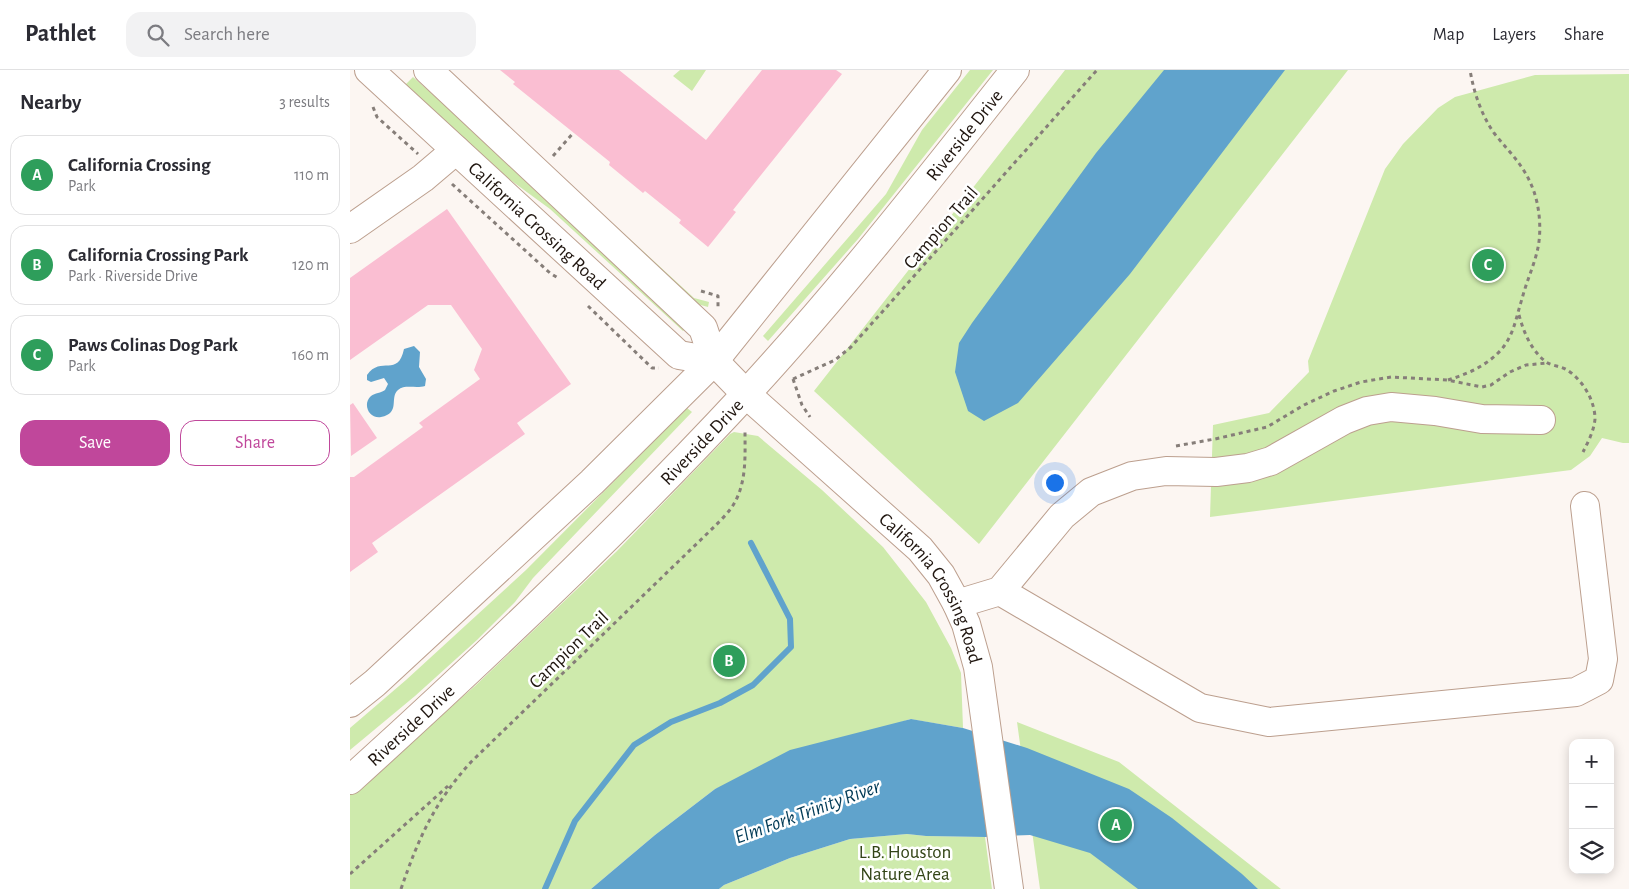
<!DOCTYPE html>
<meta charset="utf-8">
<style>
:root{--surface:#fff;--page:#f2f2f3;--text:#2b2b33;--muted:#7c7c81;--line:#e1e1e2;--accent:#c0479b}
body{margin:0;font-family:"Alegreya Sans",sans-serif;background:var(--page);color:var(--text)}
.controls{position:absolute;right:15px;bottom:15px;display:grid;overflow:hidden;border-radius:10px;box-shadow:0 2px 12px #0003}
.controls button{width:45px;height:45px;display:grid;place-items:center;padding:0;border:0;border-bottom:1px solid var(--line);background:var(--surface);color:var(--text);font:25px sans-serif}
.you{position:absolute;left:704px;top:412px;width:18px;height:18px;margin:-12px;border:4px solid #fff;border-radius:50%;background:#1a73e8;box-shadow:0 0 0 8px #1a73e833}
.badge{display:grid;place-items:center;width:32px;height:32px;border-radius:50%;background:var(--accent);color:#fff;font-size:16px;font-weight:700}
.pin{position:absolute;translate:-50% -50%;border:2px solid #fff;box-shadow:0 1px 5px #0006}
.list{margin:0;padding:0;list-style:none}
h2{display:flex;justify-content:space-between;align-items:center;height:65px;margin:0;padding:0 20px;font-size:21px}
h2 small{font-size:16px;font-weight:400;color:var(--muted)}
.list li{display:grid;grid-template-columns:32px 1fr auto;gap:15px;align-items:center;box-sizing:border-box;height:80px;margin:0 10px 10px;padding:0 10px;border:1px solid var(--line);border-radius:15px}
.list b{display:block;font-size:19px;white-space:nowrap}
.list p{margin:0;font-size:16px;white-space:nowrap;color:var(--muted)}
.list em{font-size:16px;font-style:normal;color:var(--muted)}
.actions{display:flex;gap:10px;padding:15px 20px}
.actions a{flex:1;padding:11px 0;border:1px solid var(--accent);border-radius:15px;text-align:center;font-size:18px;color:var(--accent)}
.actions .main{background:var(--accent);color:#fff}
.icon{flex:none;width:28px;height:28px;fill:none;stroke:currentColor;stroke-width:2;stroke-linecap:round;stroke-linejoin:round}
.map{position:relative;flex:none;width:1279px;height:819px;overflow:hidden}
header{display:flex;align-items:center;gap:30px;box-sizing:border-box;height:70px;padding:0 25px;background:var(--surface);border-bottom:1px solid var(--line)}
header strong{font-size:24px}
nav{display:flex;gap:28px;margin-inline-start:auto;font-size:18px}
.search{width:350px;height:45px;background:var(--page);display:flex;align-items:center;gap:12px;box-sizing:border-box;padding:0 18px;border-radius:15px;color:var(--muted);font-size:19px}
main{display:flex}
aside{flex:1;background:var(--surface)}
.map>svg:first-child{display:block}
.green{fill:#ceeaac}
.water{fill:#60a3cc}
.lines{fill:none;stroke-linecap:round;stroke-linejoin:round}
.stream{stroke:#60a3cc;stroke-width:6}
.building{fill:#fabed2}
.minor-casing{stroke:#bc9f8e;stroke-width:30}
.major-casing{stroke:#bc9f8e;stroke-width:30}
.path{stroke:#867e79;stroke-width:3;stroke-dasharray:4 4;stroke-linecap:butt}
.minor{stroke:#fff;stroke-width:28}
.major{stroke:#fff;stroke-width:28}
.labels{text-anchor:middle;stroke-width:5;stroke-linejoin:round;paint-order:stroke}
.street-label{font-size:19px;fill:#1f150f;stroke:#fff}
.park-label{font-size:19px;fill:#324416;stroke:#fff}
.water-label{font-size:20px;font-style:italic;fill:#003a56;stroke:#fff}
</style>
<header>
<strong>Pathlet</strong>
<div class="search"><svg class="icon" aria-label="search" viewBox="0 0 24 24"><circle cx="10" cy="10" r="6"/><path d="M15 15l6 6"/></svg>Search here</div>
<nav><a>Map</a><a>Layers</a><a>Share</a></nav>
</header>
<main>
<aside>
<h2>Nearby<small>3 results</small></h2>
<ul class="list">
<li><span class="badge" style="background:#2e9e5b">A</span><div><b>California Crossing</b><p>Park</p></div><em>110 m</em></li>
<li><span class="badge" style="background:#2e9e5b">B</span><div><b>California Crossing Park</b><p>Park · Riverside Drive</p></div><em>120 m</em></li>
<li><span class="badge" style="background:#2e9e5b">C</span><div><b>Paws Colinas Dog Park</b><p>Park</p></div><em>160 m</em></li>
</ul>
<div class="actions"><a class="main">Save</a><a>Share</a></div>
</aside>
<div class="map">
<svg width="1279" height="819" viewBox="0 0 1279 819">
<rect width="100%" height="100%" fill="#fcf6f2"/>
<path class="green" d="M96,0L344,228L359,232L358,237L347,234Z
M330,0H356L342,21L323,6Z
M620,0H643L508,169L418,271L413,266L536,124L572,60Z
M715,0H998L629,474L464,321Z
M1279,4V373H1273L1252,368L1240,386L1221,400L860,447L863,355L919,343L959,302L958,291L1035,99L1053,74L1088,38L1105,27L1185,5Z
M63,7L203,131L337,257L333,261L200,139L121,81L51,19Z
M337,338L342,342L183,508L165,532L127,570L65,626L0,680V658L56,610L176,500Z
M384,362L408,366L472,420L533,477L576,532L601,578L611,603L613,658L560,649L365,719L305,765L241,819H0V724L125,616L267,481L380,364Z
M667,652L769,692L931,819H690Z
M557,764L576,766L635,767L642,819H369L374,815L440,788L500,769Z"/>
<path class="water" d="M814,0H935L780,204L668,333L634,351L618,341L605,302L609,273L622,253L746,83Z
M64,276L70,282L69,297L76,309L75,316C66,319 55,314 48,320C39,328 51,343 31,347C19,349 12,334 21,326C25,323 31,323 35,320L38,314L34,308L21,312L17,310V305C31,285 48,308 54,279Z
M561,649L613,658L677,678L779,719L822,748L892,804L908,819H788L740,783L680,765L635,767L576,766L557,764L500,769L440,788L374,815L369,819H241L305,765L365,719L440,680Z"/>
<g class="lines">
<path class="stream" d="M195,819L225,751L284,675L321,652L370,633L403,615L441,577L440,549L401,473"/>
</g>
<path class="building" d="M150,0H269L356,70L412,0H486L492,4L383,140L386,142L358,177L329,153L331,150L295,121L293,123L259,95L260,92L163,14L165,12Z
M97,139L221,314L167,353L175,364L22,473L28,482L0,502V407H4L73,357L69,353L130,309L124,300L132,279L101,235H78L0,290V208Z
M3,333L27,368L1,386L0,335Z"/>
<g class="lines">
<defs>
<g id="minor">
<path id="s1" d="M19,0L329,285L364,291"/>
<path id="s2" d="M78,0L353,258L364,291L396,324L570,479L591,505L607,534L616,554L628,597L659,819"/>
<path d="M0,159L73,108L106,80"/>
<path d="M650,521L850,638L919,652L1226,622L1249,610L1253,589L1235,436"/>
<path d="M607,534L650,521L712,446L741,422L782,406L816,401L866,402L898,398L921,391L994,350L1017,341L1041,337L1085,341L1132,349L1191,350"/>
</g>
<g id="major">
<path d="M0,633L25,613L242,412L364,291L597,0"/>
<path id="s3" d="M0,710C137,586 271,459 396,324C491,221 578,110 665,0"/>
</g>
</defs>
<use href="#minor" class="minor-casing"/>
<use href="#major" class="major-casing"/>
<path class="path" d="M23,37L27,47L68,84
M203,86L224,62
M102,114L200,203L208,208
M351,221L368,226V240
M238,236L302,298H309
M1169,245C1174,263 1181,280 1196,292C1202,296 1211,296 1217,300C1233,310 1245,331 1245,349C1244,361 1238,372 1233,382
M443,309L452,335L460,347
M443,309L485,290L501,277L747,0
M1098,310C1117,304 1136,296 1150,281C1164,266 1166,247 1172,229C1176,213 1183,198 1187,182C1192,163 1190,137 1183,119C1174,95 1159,82 1144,63C1131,44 1124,23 1120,0
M826,376L865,369L917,357L954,335L984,321L1011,312L1041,307L1060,308L1097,310L1132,317L1141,315L1160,302L1176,295L1197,293
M0,804L98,716
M51,819C69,767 84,733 121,692L364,457C370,451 377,444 382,437C397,414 395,387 395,361"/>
<use href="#minor" class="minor"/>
<use href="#major" class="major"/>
</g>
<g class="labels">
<g class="street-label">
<text dy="7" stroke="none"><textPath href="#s3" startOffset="892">Riverside Drive</textPath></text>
<text dy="7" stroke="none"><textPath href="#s1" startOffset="229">California Crossing Road</textPath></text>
<text transform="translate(590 157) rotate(-49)" y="7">Campion Trail</text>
<text dy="7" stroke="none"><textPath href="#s3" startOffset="488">Riverside Drive</textPath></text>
<text dy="7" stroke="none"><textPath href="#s2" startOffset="730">California Crossing Road</textPath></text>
<text transform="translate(218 579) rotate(-44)" y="7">Campion Trail</text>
<text dy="7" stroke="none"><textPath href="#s3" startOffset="82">Riverside Drive</textPath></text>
</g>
<g class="park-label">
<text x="555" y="788">L.B. Houston<tspan x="555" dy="22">Nature Area</tspan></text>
</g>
<g class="water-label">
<text transform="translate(457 741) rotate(-20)" y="7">Elm Fork Trinity River</text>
</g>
</g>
</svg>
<div class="controls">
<button>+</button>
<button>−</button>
<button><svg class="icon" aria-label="layers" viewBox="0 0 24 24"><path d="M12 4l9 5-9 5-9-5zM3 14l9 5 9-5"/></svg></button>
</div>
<div class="you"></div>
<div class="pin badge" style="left:766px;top:755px;background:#2e9e5b">A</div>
<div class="pin badge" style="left:379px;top:591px;background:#2e9e5b">B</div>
<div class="pin badge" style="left:1138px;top:195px;background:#2e9e5b">C</div>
</div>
</main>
